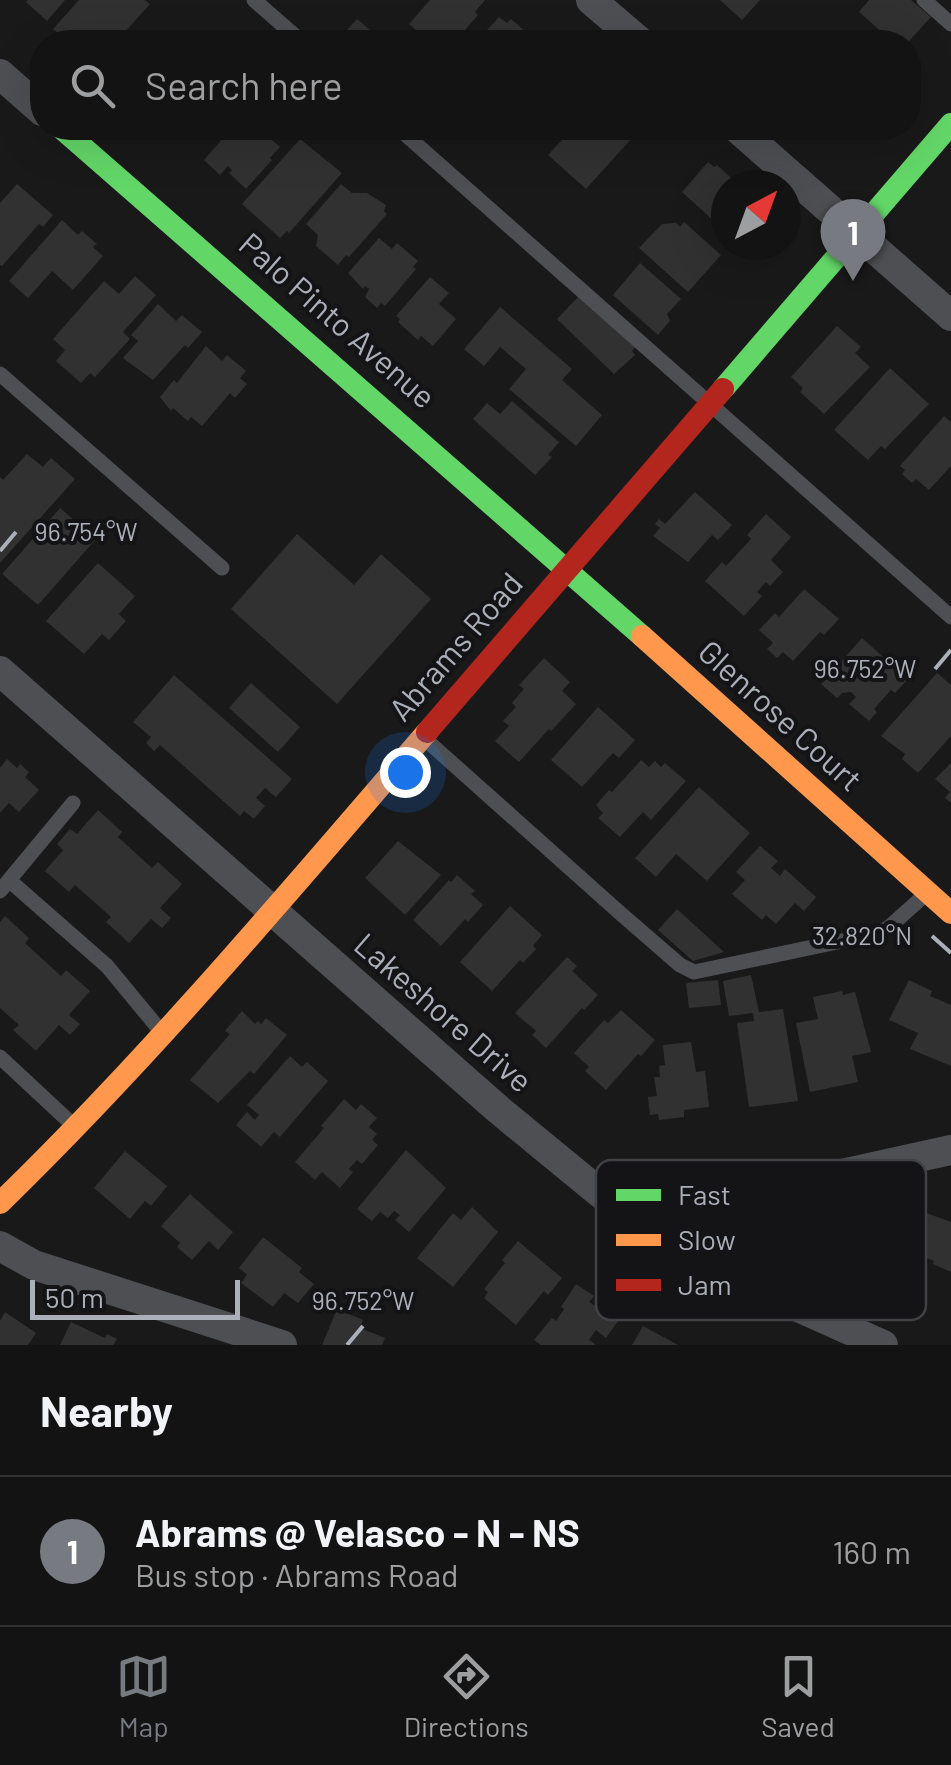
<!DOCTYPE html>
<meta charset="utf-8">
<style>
:root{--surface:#131313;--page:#202021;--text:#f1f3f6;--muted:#9d9ea0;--line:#323233;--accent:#787a81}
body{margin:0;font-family:Barlow,sans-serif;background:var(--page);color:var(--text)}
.compass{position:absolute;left:711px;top:170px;width:90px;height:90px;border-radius:50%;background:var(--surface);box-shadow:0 10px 40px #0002;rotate:41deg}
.scale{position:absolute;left:30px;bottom:25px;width:210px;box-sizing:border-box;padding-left:10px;border:5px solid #abafb9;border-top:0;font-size:28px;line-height:35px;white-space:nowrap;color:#abafb9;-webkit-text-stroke:8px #141315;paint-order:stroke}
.you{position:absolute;left:405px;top:772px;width:35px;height:35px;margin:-25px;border:8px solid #fff;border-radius:50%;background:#1a73e8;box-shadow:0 0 0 15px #1a73e833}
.badge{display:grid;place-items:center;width:65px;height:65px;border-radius:50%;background:var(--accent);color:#fff;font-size:32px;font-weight:700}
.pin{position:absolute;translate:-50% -82px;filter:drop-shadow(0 2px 5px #0008)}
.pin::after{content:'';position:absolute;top:52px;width:35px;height:30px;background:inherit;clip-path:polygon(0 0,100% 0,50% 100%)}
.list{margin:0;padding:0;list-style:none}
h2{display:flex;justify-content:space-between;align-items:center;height:130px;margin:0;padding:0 40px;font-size:42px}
h2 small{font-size:32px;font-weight:400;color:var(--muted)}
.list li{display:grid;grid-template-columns:65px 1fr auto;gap:30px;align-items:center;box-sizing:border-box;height:150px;padding:0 40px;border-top:2px solid var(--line)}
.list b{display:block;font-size:38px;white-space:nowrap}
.list p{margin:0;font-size:32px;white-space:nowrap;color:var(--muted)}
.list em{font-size:32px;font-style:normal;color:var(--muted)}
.icon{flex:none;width:55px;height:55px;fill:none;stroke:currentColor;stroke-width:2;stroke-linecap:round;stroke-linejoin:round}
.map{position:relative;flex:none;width:951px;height:1345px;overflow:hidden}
.search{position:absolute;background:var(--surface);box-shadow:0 10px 40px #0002;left:30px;right:30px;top:30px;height:110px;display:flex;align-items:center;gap:25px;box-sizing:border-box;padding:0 35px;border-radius:40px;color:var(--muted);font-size:38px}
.sheet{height:280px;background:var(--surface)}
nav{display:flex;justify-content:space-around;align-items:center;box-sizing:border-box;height:140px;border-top:2px solid var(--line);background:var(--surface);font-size:28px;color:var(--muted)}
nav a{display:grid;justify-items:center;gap:5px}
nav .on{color:var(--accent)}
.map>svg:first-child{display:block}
.building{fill:#313132}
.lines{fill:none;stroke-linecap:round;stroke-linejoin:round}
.lane{stroke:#4e4f52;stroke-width:15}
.street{stroke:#4e4f52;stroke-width:30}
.fast{stroke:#63d668;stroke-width:22}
.slow{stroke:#ff974d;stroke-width:22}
.jam{stroke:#b3261e;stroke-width:22}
.ticks{fill:none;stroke:#abafb9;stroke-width:4}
.labels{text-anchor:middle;stroke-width:8;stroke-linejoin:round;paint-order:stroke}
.street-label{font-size:32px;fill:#abafb9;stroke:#141315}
.key{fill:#141315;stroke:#414246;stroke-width:2.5}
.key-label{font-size:28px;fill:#abafb9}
.ticks-label{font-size:25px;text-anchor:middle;fill:#abafb9;stroke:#141315;stroke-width:8;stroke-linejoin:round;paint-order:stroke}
</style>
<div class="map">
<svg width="951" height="1345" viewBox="0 0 951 1345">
<rect width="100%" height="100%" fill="#191919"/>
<path class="building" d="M28,0H65L47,21L26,2Z
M79,0H145L150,4L116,42H69L53,29Z
M430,0H485L475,12L478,15L457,39L451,34L444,42H430L409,24Z
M720,0H760L742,20Z
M869,0H911L931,17L908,42H893L859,12Z
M499,17L507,23L511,19L524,30L521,33L532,42H476Z
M357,19L384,42H336Z
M181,128H205L194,139Z
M240,128H258L280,147L270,158L272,160L246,189L229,173L232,170L228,166L220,175L204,160L225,136L229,140Z
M573,128H641L586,189L548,155Z
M300,139L342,173L289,233L287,231L280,238L242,204Z
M708,162L714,167L717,165L739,185H726V232L682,192Z
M17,184L53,215L43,227L39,224L2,266L0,265V203Z
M341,184L352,193H367L386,205L384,211L387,214L349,257L346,255L338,265L316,246L318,235L306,224Z
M62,220L78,235L82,231L97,244L93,247L103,256L73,290L52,271L28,298L9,281Z
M684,222L721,255L688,292L639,248L662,224L676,223L680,227Z
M379,238L392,249L397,243L418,261L413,267L416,269L385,306L381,303L377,308L365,297L369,289L365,286L363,289L348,273Z
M640,263L681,299L667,314L670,321L658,335L613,295Z
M135,276L156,295L123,332L130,339L95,377L90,373L81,383L56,361L65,350L53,339L104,281L119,294Z
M430,277L449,293L439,304L456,319L433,346L421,336L418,340L398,322L400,319L396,316Z
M578,297L640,342L632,351L635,355L614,374L557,319Z
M158,304L176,321L182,315L202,332L188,348L185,345L153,380L123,358L138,341L131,335Z
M500,307L572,369L562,380L602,415L576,446L509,389L526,369L500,347L484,366L464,349Z
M837,326L861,347L855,353L870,367L824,414L800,392L803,388L791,377Z
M206,346L222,361L227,355L246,371L240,378L247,384L235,398L230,393L202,426L191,417L188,421L173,408L171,411L160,397L174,380L177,383Z
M890,368L929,404L885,449L881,446L868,460L834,430Z
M512,401L559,442L548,455L552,457L535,475L473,419L487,403L500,414Z
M944,416L951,422V466L929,490L916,479L912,483L902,474L905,470L900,466Z
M27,454L43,467L51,458L75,479L0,563V477L3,480Z
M695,492L732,525L718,540L712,535L688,562L653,536L660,528L655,524L659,519L665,524Z
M60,508L96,539L38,605L2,574Z
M766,514L791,537L771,560L783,572L770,586L766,582L757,592L762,596L744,616L705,581L722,562L726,566L751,539L747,535Z
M297,534L354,585L381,554L431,599L337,704L231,609Z
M98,563L135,596L119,614L126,621L109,640L102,634L84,654L46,621Z
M804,589L839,619L824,635L820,632L793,661L783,652L777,658L767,649L773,643L759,630L775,613L779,617Z
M862,638L908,679L895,693L891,690L874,709L877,712L869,721L849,704L856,697L851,692L842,693L837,698L821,684Z
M544,658L570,682L562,691L576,704L551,731L549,729L519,762L495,741L509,726L503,721L516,707L512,703L524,689L519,685Z
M937,673L951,685V736L918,773L902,759L905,754L881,736Z
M174,675L292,779L276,797L265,788L256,798L265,806L254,819L244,811L240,816L160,745L154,751L146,743L151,737L133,722Z
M251,683L300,727L278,752L229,708Z
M598,707L635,740L619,758L613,753L582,787L551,760Z
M7,759L17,768L20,764L29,772L25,777L39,790L19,812L9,803L0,813V768Z
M641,760L649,767L655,761L661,767L665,763L686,781L651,820L643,812L620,837L598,818L603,813L596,805L609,790L612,792Z
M951,763V803L945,798L950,792L935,779Z
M699,787L750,833L707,881L676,854L656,877L635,858Z
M98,810L122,832L118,837L152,868L158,862L182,884L160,908L171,918L162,928L151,919L129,943L106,922L111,917L75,885L69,892L45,871L63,850L57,844L70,829L77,834Z
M398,841L441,875L405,915L365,878Z
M760,846L778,861L771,868L780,876L785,869L816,897L804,911L795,903L776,924L766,915L762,920L732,894L745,880L736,872Z
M457,875L475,891L471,894L483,905L468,922L465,919L441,946L413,920L449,880L451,882Z
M510,906L542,935L533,946L536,949L523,963L520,960L492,991L460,962Z
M677,909L724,952L693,961L658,930Z
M5,916L29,938L25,943L61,976L66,970L90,991L69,1015L80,1024L70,1035L59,1025L36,1051L13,1030L19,1025L0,1008V922Z
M567,957L577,966L572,971L598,995L584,1010L582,1008L546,1048L532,1035L536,1031L515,1013Z
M751,975L759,1012L783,1009L798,1101L749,1107L737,1023L754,1021L753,1013L729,1016L723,981Z
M718,980L721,1005L689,1008L686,983Z
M909,980L932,991L930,996L951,1005V1066L910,1049L918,1033L889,1020Z
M842,991L843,995L855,992L871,1052L852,1056L858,1082L810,1092L796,1023L818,1019L813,997Z
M621,1010L655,1040L641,1056L638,1054L606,1090L585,1071L589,1067L574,1053L604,1020L608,1023Z
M242,1011L255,1024L258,1021L261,1024L266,1018L287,1035L254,1074L250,1071L218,1103L190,1080L230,1034L225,1031Z
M691,1042L696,1072L705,1071L709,1107L684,1110V1117L659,1120L658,1114L650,1115L648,1097L657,1096L654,1077H660L659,1066L665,1065L663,1045Z
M290,1056L302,1067L307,1062L328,1081L280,1137L274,1132L261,1147L236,1125L247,1112L255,1120L259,1115L247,1105Z
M344,1099L356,1110L361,1104L377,1118L369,1127L377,1134L372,1140L378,1145L362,1164L357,1160L349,1169L353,1172L340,1188L322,1172L315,1180L295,1162L324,1128L321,1126Z
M406,1150L446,1188L409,1232L395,1220L400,1215L394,1211L388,1218L380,1212L372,1221L357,1209Z
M125,1151L167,1186L151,1206L145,1201L130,1219L94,1188Z
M190,1194L233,1232L218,1250L209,1241L192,1260L177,1247L180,1243L161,1226Z
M472,1207L498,1232L453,1287L417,1258L453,1213L461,1220Z
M918,1210L951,1222V1272L933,1264L934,1261L900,1246Z
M263,1237L302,1268L299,1272L314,1284L298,1303L284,1293L273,1307L241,1283L247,1275L239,1268Z
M518,1241L562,1278L548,1295L544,1291L516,1325L484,1298L488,1292L484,1289L505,1263L502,1260Z
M576,1284L594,1296L589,1302L618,1321L606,1338L596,1330L589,1340L596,1345H541L534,1340L552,1318L556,1321L564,1309L561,1307Z
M337,1309L363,1320L360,1328L385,1338L382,1345H322Z
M5,1312L36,1333L28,1345H0V1321Z
M71,1322L105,1338L107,1334L117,1339L113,1345H60Z
M643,1326L678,1345H632Z"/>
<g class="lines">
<path class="lane" d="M254,0L302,42
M924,0L951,24
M398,128L951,617
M0,374L222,568
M425,739L620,913L680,965L694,972L875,934L888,928L926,894
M10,881L107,966L159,1029
M0,891L73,803
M0,1057L74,1126"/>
<path class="street" d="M591,0L640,42
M0,74L42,111
M737,128L951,316
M0,671L499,1110L600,1193L685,1249L747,1284L883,1345
M0,1246L34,1265L282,1345
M685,1249L708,1217L746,1195L951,1150"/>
<path class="fast" d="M61,128L642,636
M723,389L951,124"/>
<path class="slow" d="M642,636L951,913
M0,1203C152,1055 289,892 427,732"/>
<path class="jam" d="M427,732L723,389"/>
</g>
<path class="ticks" d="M0,551L16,532M935,669L951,650M932,936L951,953M347,1345L363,1326"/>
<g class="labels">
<g class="street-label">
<text transform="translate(337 321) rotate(41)" y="11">Palo Pinto Avenue</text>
<text transform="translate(456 647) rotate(-49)" y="11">Abrams Road</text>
<text transform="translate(780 716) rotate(42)" y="11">Glenrose Court</text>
<text transform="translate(443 1013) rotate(41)" y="11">Lakeshore Drive</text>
</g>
</g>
<rect x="596" y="1160" width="330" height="160" rx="15" class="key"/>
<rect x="616" y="1189" width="45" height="12" fill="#63d668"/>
<rect x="616" y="1234" width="45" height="12" fill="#ff974d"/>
<rect x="616" y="1279" width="45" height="12" fill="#b3261e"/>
<g class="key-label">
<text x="678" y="1205">Fast</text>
<text x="678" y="1250">Slow</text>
<text x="678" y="1295">Jam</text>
</g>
<g class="ticks-label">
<text x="86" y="541">96.754°W</text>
<text x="865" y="678">96.752°W</text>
<text x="862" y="945">32.820°N</text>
<text x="363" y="1310">96.752°W</text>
</g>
</svg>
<svg class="compass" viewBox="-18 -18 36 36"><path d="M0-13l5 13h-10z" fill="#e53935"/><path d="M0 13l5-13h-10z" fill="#9d9ea0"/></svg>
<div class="scale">50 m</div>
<div class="you"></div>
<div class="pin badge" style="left:853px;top:281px">1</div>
<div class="search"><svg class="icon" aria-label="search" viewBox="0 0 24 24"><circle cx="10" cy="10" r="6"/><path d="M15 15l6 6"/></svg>Search here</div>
</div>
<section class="sheet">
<h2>Nearby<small></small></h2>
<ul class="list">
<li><span class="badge">1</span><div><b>Abrams @ Velasco - N - NS</b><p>Bus stop · Abrams Road</p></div><em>160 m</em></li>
</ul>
</section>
<nav>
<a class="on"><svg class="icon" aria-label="map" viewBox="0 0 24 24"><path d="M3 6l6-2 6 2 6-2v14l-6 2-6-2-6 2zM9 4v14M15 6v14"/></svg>Map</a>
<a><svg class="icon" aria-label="directions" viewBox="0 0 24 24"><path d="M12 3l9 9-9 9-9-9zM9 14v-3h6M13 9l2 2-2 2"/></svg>Directions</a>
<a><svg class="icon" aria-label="saved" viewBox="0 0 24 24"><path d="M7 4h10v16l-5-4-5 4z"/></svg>Saved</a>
</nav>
